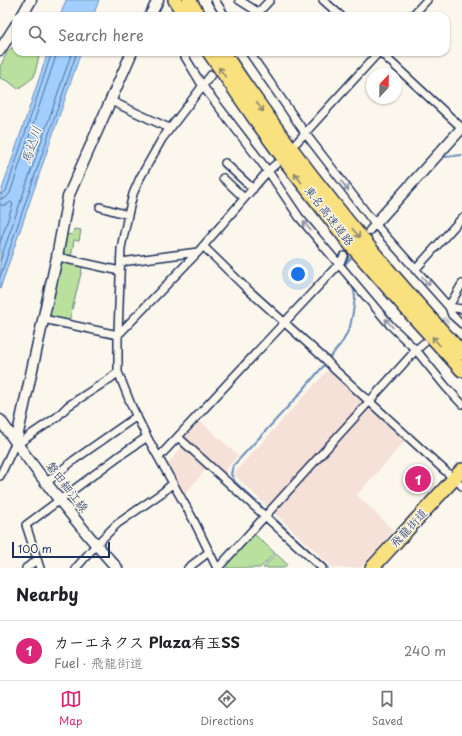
<!DOCTYPE html>
<meta charset="utf-8">
<style>
:root{--surface:#fff;--page:#f6f6f6;--text:#202124;--muted:#757577;--line:#e0e0e0;--accent:#db2777}
body{margin:0;font-family:"Playpen Sans","Klee One",sans-serif;background:var(--page);color:var(--text)}
.compass{position:absolute;left:366px;top:68px;width:36px;height:36px;border-radius:50%;background:var(--surface);box-shadow:0 1px 3px #0004;rotate:22deg}
.scale{position:absolute;left:12px;bottom:10px;width:98px;box-sizing:border-box;padding-left:4px;border:2px solid #1b2f5e;border-top:0;font-size:11px;line-height:14px;white-space:nowrap;color:#1b2f5e;-webkit-text-stroke:3px #fbf7ec;paint-order:stroke}
.you{position:absolute;left:298px;top:274px;width:14px;height:14px;margin:-10px;border:3px solid #fff;border-radius:50%;background:#1a73e8;box-shadow:0 0 0 6px #1a73e833}
.badge{display:grid;place-items:center;width:26px;height:26px;border-radius:50%;background:var(--accent);color:#fff;font-size:13px;font-weight:700}
.pin{position:absolute;translate:-50% -50%;border:2px solid #fff;box-shadow:0 1px 4px #0006}
.list{margin:0;padding:0;list-style:none}
h2{display:flex;justify-content:space-between;align-items:center;height:52px;margin:0;padding:0 16px;font-size:17px}
h2 small{font-size:13px;font-weight:400;color:var(--muted)}
.list li{display:grid;grid-template-columns:26px 1fr auto;gap:12px;align-items:center;box-sizing:border-box;height:60px;padding:0 16px;border-top:1px solid var(--line)}
.list b{display:block;font-size:15px;white-space:nowrap}
.list p{margin:0;font-size:13px;white-space:nowrap;color:var(--muted)}
.list em{font-size:13px;font-style:normal;color:var(--muted)}
.icon{flex:none;width:22px;height:22px;fill:none;stroke:currentColor;stroke-width:2;stroke-linecap:round;stroke-linejoin:round}
.map{position:relative;flex:none;width:462px;height:568px;overflow:hidden}
.search{position:absolute;background:var(--surface);box-shadow:0 1px 3px #0004;left:12px;right:12px;top:12px;height:44px;display:flex;align-items:center;gap:10px;box-sizing:border-box;padding:0 14px;border-radius:12px;color:var(--muted);font-size:15px}
.sheet{height:112px;background:var(--surface)}
nav{display:flex;justify-content:space-around;align-items:center;box-sizing:border-box;height:56px;border-top:1px solid var(--line);background:var(--surface);font-size:11px;color:var(--muted)}
nav a{display:grid;justify-items:center;gap:2px}
nav .on{color:var(--accent)}
.map>svg:first-child{display:block}
.built{fill:#f6e1d8}
.green{fill:#b9e19d;stroke:#6a887e}
.water{fill:#a1cefc;stroke:#6b8ebd}
.lines{fill:none;stroke-linecap:round;stroke-linejoin:round}
.shore{stroke:#516f9d;stroke-width:1}
.stream{stroke:#6b8ebd;stroke-width:2}
.street-tunnel{stroke:#cecfd0;stroke-width:7;stroke-dasharray:7 3.5;stroke-linecap:butt}
.street-casing{stroke:#1b2f5e;stroke-width:10}
.secondary-casing{stroke:#1b2f5e;stroke-width:13}
.highway-casing{stroke:#1b2f5e;stroke-width:16}
.street{stroke:#fbf7ec;stroke-width:7}
.secondary{stroke:#fbf7ec;stroke-width:10}
.highway{stroke:#fae180;stroke-width:13}
.oneway{stroke:#8a886f}
.oneway2{stroke:#8b93a5}
.labels{text-anchor:middle;stroke-width:3;stroke-linejoin:round;paint-order:stroke}
.street-label{font-size:12px;fill:#1b2f5e;stroke:#fbf7ec}
.water-label{font-size:13px;font-style:italic;fill:#3c5786;stroke:#fbf7ec}
</style>
<div class="map">
<svg width="462" height="568" viewBox="0 0 462 568">
<rect width="100%" height="100%" fill="#fbf7ec"/>
<filter id="ink" filterUnits="userSpaceOnUse"><feTurbulence type="fractalNoise" baseFrequency=".025" numOctaves="2"/><feDisplacementMap in="SourceGraphic" scale="8" xChannelSelector="R" yChannelSelector="G"/><feConvolveMatrix kernelMatrix="1 2 1 2 8 2 1 2 1" color-interpolation-filters="sRGB"/></filter>
<g filter="url(#ink)">
<path class="built" d="M328,370L406,440L357,495L394,531L360,568H333L233,474Z
M200,421L238,455L227,469L226,475L185,437Z
M183,446L207,468L184,495L167,464Z"/>
<path class="green" d="M16,45V52H40L34,77L18,89L8,81L0,78V67L7,52Z
M74,229L81,230L79,241L74,240L71,258L62,254L67,234L72,235Z
M60,260L83,265L69,322L49,318L48,316Z
M254,534L275,553L260,568H227L224,565Z
M276,554L287,564L284,568H263Z"/>
<path class="water" d="M66,0H99L93,16H60Z
M48,52H81L0,289V195Z"/>
<g class="lines">
<path class="shore" d="M0,194H3L6,191L52,52
M0,199L6,198L10,193L56,56L57,52
M0,205H6L11,202L13,204L0,243
M0,261L72,52
M0,277L77,52"/>
<path class="stream" d="M445,157L462,155
M380,226L387,219
M370,236L377,229
M345,269L346,263L351,258
M328,360L343,341L350,327L353,312L355,297L354,291L352,286L344,276V273
M326,363L296,398L233,466L231,474L235,482L328,568"/>
<path class="street-tunnel" d="M437,329L447,319"/>
<defs>
<path id="street" d="M215,0L225,16
M239,0L258,12
M323,0L341,16
M255,16L270,0
M412,16L427,0
M182,52L202,85L268,171L299,217L390,325L416,350L446,387L462,404
M249,52L305,133L375,224L449,307L452,315L462,324
M380,52L462,128
M211,75L162,139L140,178L133,194L128,215L121,248L118,335V372L132,407L147,437L193,519L217,568
M111,101L169,128
M297,142L379,52
M225,163L253,189
M223,178L244,198
M100,207L128,215
M369,231L375,224
M203,246L245,287L326,360L334,369L454,479
M57,257L120,271
M121,262L198,252
M415,270L462,218
M448,306L452,301L462,284
M449,307L462,309
M43,319L118,335L198,252L268,171L276,164
M178,437L322,568
M17,445L29,436L57,417L68,406L111,378L118,372
M159,457L339,264L344,256
M0,476L16,442
M46,483L74,460L137,416
M461,485L462,486
M26,568L37,560
M40,568L26,525L119,456L147,437
M76,568L96,545L117,524L163,492L173,483
M188,568L209,552
M218,568L416,350L424,343"/>
<path id="secondary" d="M22,16L31,0
M150,16L158,0
M0,50L16,25
M375,224L462,128
M0,420C36,471 74,521 117,568
M16,442L57,257L68,197L132,52"/>
<path id="highway" d="M175,0L185,16
M189,0L199,16
M209,52L255,119L287,163L351,245L412,315L462,370
M223,52C294,159 375,259 462,353
M372,568L462,470"/>
</defs>
<use href="#street" class="street-casing"/>
<use href="#secondary" class="secondary-casing"/>
<use href="#highway" class="highway-casing"/>
<use href="#street" class="street"/>
<use href="#secondary" class="secondary"/>
<use href="#highway" class="highway"/>
</g>
<defs><path id="oneway-shaft" d="M-6 0H5M1.5-3L5.5 0L1.5 3" fill="none" stroke-width="1.6" stroke-linecap="round" stroke-linejoin="round"/></defs>
<g class="oneway">
<use href="#oneway-shaft" transform="translate(222 72) rotate(-124)"/>
<use href="#oneway-shaft" transform="translate(260 107) rotate(55)"/>
<use href="#oneway-shaft" transform="translate(298 178) rotate(-127)"/>
<use href="#oneway-shaft" transform="translate(356 233) rotate(51)"/>
<use href="#oneway-shaft" transform="translate(436 341) rotate(-132)"/>
</g>
<g class="oneway2">
<use href="#oneway-shaft" transform="translate(345 186) rotate(53)"/>
<use href="#oneway-shaft" transform="translate(307 226) rotate(-131)"/>
<use href="#oneway-shaft" transform="translate(426 281) rotate(48)"/>
<use href="#oneway-shaft" transform="translate(389 323) rotate(-132)"/>
</g>
</g>
<g class="labels">
<g class="street-label">
<text transform="translate(329 216) rotate(52)" y="4">東名高速道路</text>
<text transform="translate(67 487) rotate(52)" y="4">磐田細江線</text>
<text transform="translate(409 528) rotate(-47)" y="4">飛龍街道</text>
</g>
<g class="water-label">
<text transform="translate(31 145) rotate(-72)" y="5">馬込川</text>
</g>
</g>
</svg>
<svg class="compass" viewBox="-18 -18 36 36"><path d="M0-13l5 13h-10z" fill="#e53935"/><path d="M0 13l5-13h-10z" fill="#757577"/></svg>
<div class="scale">100 m</div>
<div class="you"></div>
<div class="pin badge" style="left:418px;top:479px">1</div>
<div class="search"><svg class="icon" aria-label="search" viewBox="0 0 24 24"><circle cx="10" cy="10" r="6"/><path d="M15 15l6 6"/></svg>Search here</div>
</div>
<section class="sheet">
<h2>Nearby<small></small></h2>
<ul class="list">
<li><span class="badge">1</span><div><b>カーエネクス Plaza有玉SS</b><p>Fuel · 飛龍街道</p></div><em>240 m</em></li>
</ul>
</section>
<nav>
<a class="on"><svg class="icon" aria-label="map" viewBox="0 0 24 24"><path d="M3 6l6-2 6 2 6-2v14l-6 2-6-2-6 2zM9 4v14M15 6v14"/></svg>Map</a>
<a><svg class="icon" aria-label="directions" viewBox="0 0 24 24"><path d="M12 3l9 9-9 9-9-9zM9 14v-3h6M13 9l2 2-2 2"/></svg>Directions</a>
<a><svg class="icon" aria-label="saved" viewBox="0 0 24 24"><path d="M7 4h10v16l-5-4-5 4z"/></svg>Saved</a>
</nav>
